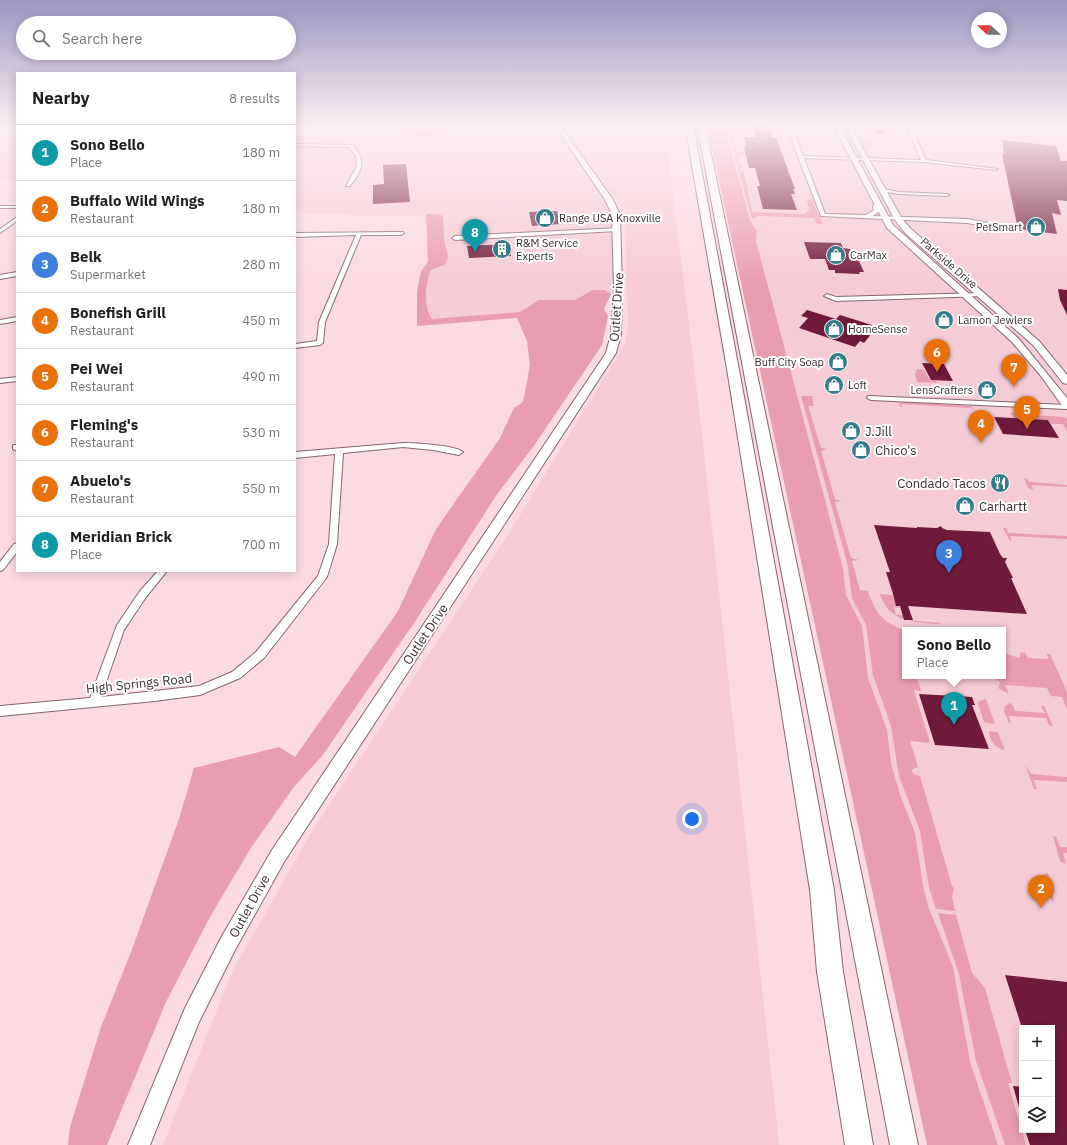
<!DOCTYPE html>
<meta charset="utf-8">
<style>
:root{--surface:#fff;--page:#f2f2f2;--text:#202124;--muted:#757577;--line:#e0e0e0;--accent:#0f766e}
body{margin:0;font-family:"IBM Plex Sans",sans-serif;background:var(--page);color:var(--text)}
.controls{position:absolute;right:12px;bottom:12px;display:grid;overflow:hidden;border-radius:0px;box-shadow:0 2px 10px #0003}
.controls button{width:36px;height:36px;display:grid;place-items:center;padding:0;border:0;border-bottom:1px solid var(--line);background:var(--surface);color:var(--text);font:20px sans-serif}
.compass{position:absolute;left:971px;top:12px;width:36px;height:36px;border-radius:50%;background:var(--surface);box-shadow:0 2px 10px #0003;rotate:292deg}
.you{position:absolute;left:692px;top:819px;width:14px;height:14px;margin:-10px;border:3px solid #fff;border-radius:50%;background:#1a73e8;box-shadow:0 0 0 6px #1a73e833}
.badge{display:grid;place-items:center;width:26px;height:26px;border-radius:50%;background:var(--accent);color:#fff;font-size:13px;font-weight:700}
.pin{position:absolute;translate:-50% -33px;filter:drop-shadow(0 1px 2px #0008)}
.pin::after{content:'';position:absolute;top:21px;width:14px;height:12px;background:inherit;clip-path:polygon(0 0,100% 0,50% 100%)}
.popup{position:absolute;left:902px;top:627px;width:104px;height:52px;box-sizing:border-box;display:grid;place-content:center;border-radius:0px;background:var(--surface);filter:drop-shadow(0 1px 3px #0005);font-size:13px;white-space:nowrap;color:var(--muted)}
.popup b{font-size:15px;color:var(--text)}
.popup::after{content:'';position:absolute;left:50%;top:100%;margin-left:-8px;border:8px solid transparent;border-top-color:var(--surface)}
.list{margin:0;padding:0;list-style:none}
h2{display:flex;justify-content:space-between;align-items:center;height:52px;margin:0;padding:0 16px;font-size:17px}
h2 small{font-size:13px;font-weight:400;color:var(--muted)}
.list li{display:grid;grid-template-columns:26px 1fr auto;gap:12px;align-items:center;box-sizing:border-box;height:56px;padding:0 16px;border-top:1px solid var(--line)}
.list b{display:block;font-size:15px;white-space:nowrap}
.list p{margin:0;font-size:13px;white-space:nowrap;color:var(--muted)}
.list em{font-size:13px;font-style:normal;color:var(--muted)}
.icon{flex:none;width:22px;height:22px;fill:none;stroke:currentColor;stroke-width:2;stroke-linecap:round;stroke-linejoin:round}
.map{position:relative;flex:none;width:1067px;height:1145px;overflow:hidden}
.search{position:absolute;background:var(--surface);box-shadow:0 2px 10px #0003;left:16px;top:16px;width:280px;height:44px;display:flex;align-items:center;gap:10px;box-sizing:border-box;padding:0 14px;border-radius:22px;color:var(--muted);font-size:15px}
.panel{position:absolute;background:var(--surface);box-shadow:0 2px 10px #0003;left:16px;top:72px;width:280px;height:500px;border-radius:0px}
.map>svg:first-child{display:block}
.built{fill:#f5cbd5;fill-rule:evenodd}
.green{fill:#e99db1}
.building{fill:#701a3b}
.lines{fill:none;stroke-linecap:round;stroke-linejoin:round}
.street-casing{stroke:#84666d;stroke-width:2}
.secondary-casing{stroke:#84666d;stroke-width:2}
.highway-casing{stroke:#84666d;stroke-width:2}
.street{fill:#fff;fill-rule:evenodd}
.secondary{fill:#fff;fill-rule:evenodd}
.highway{fill:#fff;fill-rule:evenodd}
.labels{text-anchor:middle;stroke-width:4;stroke-linejoin:round;paint-order:stroke}
.far-poi-label{font-size:11px;fill:#3b2e31;stroke:#fff;text-anchor:start}
.far-street-label{font-size:11px;fill:#3b2e31;stroke:#fff}
.street-label{font-size:13px;fill:#3b2e31;stroke:#fff}
.poi-label{font-size:13px;fill:#3b2e31;stroke:#fff;text-anchor:start}
</style>
<div class="map">
<svg width="1067" height="1145" viewBox="0 0 1067 1145">
<rect width="100%" height="100%" fill="#fcdae2"/>
<path class="built" d="M0,125H17V179H0Z
M295,125H667L670,169L699,408L779,1145H163L233,970L314,828L509,533L625,344L628,326L625,224L624,214L615,199L604,201L608,206L614,237L611,294L604,309L417,326V292L421,271L428,262L426,215L380,216L302,213L295,207Z
M722,125H1067V1145H986ZM905,630H1003V676H905ZM1022,1028H1052V1130H1022Z"/>
<path class="green" d="M412,125H435L437,137L413,139Z
M707,125H724L750,220L757,231L756,241L843,568L846,595L862,626L868,678L887,730L891,763L900,795L915,833L923,886L928,906L953,967L970,1062L998,1145H927Z
M726,125H729L731,131L777,134H732L736,151L746,153L738,157L740,165L743,166V168H740L741,171H744L752,212L805,214L809,210L807,200L812,199L823,224H817L814,218L759,216L752,219Z
M852,125H855L858,130H862L859,131V135L864,137H860L863,142L872,143L869,137L910,139L872,138L874,144L870,150H865Z
M426,214H439L443,216L444,239L448,257L446,264L431,270C425,283 423,307 432,319L520,312L539,300H575L593,290H605L611,294L604,309L608,316L602,345L533,447L498,493L414,623L322,756L293,788L251,848L211,915L166,1002L107,1145H68L70,1127L101,1027L131,952L179,819L194,768L279,747L295,757L398,611L436,529L500,438L514,408L523,402L530,365L527,341L517,318L417,326V292L421,271L428,262Z
M917,369L924,370L930,380L936,381L937,383L917,382L915,375Z
M801,396H812L814,406H808L821,448L827,449L821,451L835,499L842,501L835,502L851,558L859,560L852,561L860,590L868,591C874,611 884,625 906,630L905,676H925L926,679L917,678L921,691L914,690L930,743L910,741L918,767L911,770L914,774L920,776L952,886L954,888L952,897L955,911L936,909L929,888L920,831L899,776L891,726L873,675L866,625L852,598L848,566Z
M902,402L969,406H971L974,411L971,408L902,404L901,408L899,404Z
M1010,413L1064,417L1067,419V432L1063,424H1051L1049,420L1014,418Z
M1024,478L1027,479L1030,482L1067,485V487L1032,485L1033,490L1028,488Z
M1003,528H1006L1008,533L1067,536V539L1010,536L1012,540L1010,541Z
M880,594L893,595L896,605L900,608L894,607L896,615H903L904,620L942,623C936,625 929,623 923,623C902,621 887,615 880,594Z
M1020,652L1025,653L1028,658L1048,659L1047,654H1050L1067,692V709L1062,697L1051,696L1047,688L1005,685L1009,694L998,688L1000,682L990,676H1003V653L1020,658Z
M986,699L995,724L984,722L978,704L979,701Z
M1010,703L1013,705L1015,711L1045,713L1041,706H1044L1053,726L1049,725L1046,718L1009,716L1011,723H1009L1004,711L1005,706Z
M989,731L998,732L1005,750C995,749 989,739 989,731Z
M1025,765L1031,774L1067,777V782L1034,780L1037,789H1034Z
M1053,836L1056,837L1060,847H1067V853H1063L1066,864L1060,861Z
M1047,873L1049,875L1054,902L1049,897L1042,877L1043,875Z
M938,913L956,915L972,973L985,988L1012,1083H1008L1026,1145H1005L976,1061L959,974Z"/>
<path class="building" d="M755,125H770L773,138H776L795,189H793L795,194H791L797,210L763,209L757,186H760L755,168H749L744,147H746L744,137H756L752,126Z
M872,125H881L886,134H877Z
M1002,140L1056,146L1061,161H1067V201L1057,200L1061,215L1052,213L1057,234L1018,229L1003,159L1002,153L1004,154Z
M406,164L410,202L373,204V185L384,184L383,165Z
M557,211L561,224L532,226L529,212Z
M804,242L841,243L843,248L850,249L851,251L862,252L865,259H858L864,272H859L860,274L835,273V270H829L825,259H810Z
M508,244L511,256L469,258L467,246Z
M1058,289L1067,290V315L1060,300Z
M807,310L836,319L840,315L872,325L867,331L872,333L864,343L860,341L855,347L799,328L808,318L801,316Z
M922,363L944,364L953,381L931,380Z
M994,417L1048,420L1059,438L1003,434Z
M874,525L917,528V527L937,528L941,526L942,528L947,530L990,532L1000,554L1003,558H1007L1005,562L1013,578H1011L1027,614L908,606L913,620H904L900,606H896L893,594L886,572H890Z
M919,694L972,697L975,705H972L989,749L935,745Z
M1005,975L1067,982V1145H1030L1025,1130H1052V1028H1022Z
M1013,1086L1022,1087V1111H1020Z"/>
<g class="lines">
<defs>
<path id="street" d="M787,125H791L803,156L921,160L906,125H910L926,160L998,169L996,170L924,162L804,158L825,214L866,215L874,210L873,206L877,201L879,202L877,206L880,211L873,216L968,219L1012,228L1009,230L967,223L821,216L798,157Z
M295,144L352,145C367,160 362,171 350,186H346L357,166L356,156L349,147L295,146Z
M883,189L899,192L947,194L949,195L947,196L899,194L881,191V189Z
M0,206H17V208H0Z
M17,217V221L0,233V229Z
M619,228V230L617,231L455,240L452,238L455,236Z
M403,232L404,233L401,235H361L325,322L323,343L320,345L295,348V344L317,341L319,322L356,235L295,237V233Z
M17,272V276L0,279V275Z
M982,293L985,295L984,296L836,301L824,296L827,294L836,297Z
M17,317V321L0,324V320Z
M17,377V381L0,383V379Z
M868,396L1067,405V409L871,400L867,398Z
M403,443C415,443 455,445 463,452L459,455L433,450L403,447L343,453L337,544L327,577L264,658L240,678L200,695L155,701L0,716V706L90,698L117,625L140,591L158,571H167L146,597L124,630L101,697L199,686L232,672L256,652L318,576L329,544L335,454L295,458V452Z
M13,445H17V451L13,449Z
M17,543V552L3,570L0,571V562L14,544Z"/>
<path id="secondary" d="M550,125H557L563,130L612,198L620,214L622,289L621,334L616,353L284,862L235,950L199,1022L150,1145H128L185,1008L222,936L272,850L606,353L611,334L614,289L612,214L604,198L559,132Z
M833,125H839L893,225L1018,338L1067,398V408L1063,407L1041,376L1012,342L887,228Z
M844,125H850L902,219L911,229L1039,341L1067,375V384L1063,383L1033,345L905,233L895,220Z"/>
<path id="highway" d="M685,125H693L740,375L834,890L843,972L873,1145H845L817,972L810,890L728,375Z
M697,125H705L918,1145H890Z"/>
</defs>
<use href="#street" class="street-casing"/>
<use href="#secondary" class="secondary-casing"/>
<use href="#highway" class="highway-casing"/>
<use href="#street" class="street"/>
<use href="#secondary" class="secondary"/>
<use href="#highway" class="highway"/>
</g>
<linearGradient id="sky" x2="0" y2="1"><stop stop-color="#9a96c0"/><stop offset="0.44" stop-color="#feeef2"/><stop offset="1" stop-color="#feeef2" stop-opacity="0"/></linearGradient>
<rect width="1067" height="285" fill="url(#sky)"/>
<defs>
<symbol id="shop-disc" viewBox="-11 -11 22 22"><circle r="9.5" fill="#357b88" stroke="#fff"/><path d="M-5-2.5h2.3a2.7 3.5 0 0 1 5.4 0H5L5.5 6h-11ZM-1.5-2.5h3a1.5 2.3 0 0 0-3 0Z" fill="#fff"/></symbol>
<symbol id="building-disc" viewBox="-11 -11 22 22"><circle r="9.5" fill="#357b88" stroke="#fff"/><path d="M-4-6H4V6H1V3H-1V6H-4ZM-2.5-4.3h1.7v1.8h-1.7ZM.8-4.3h1.7v1.8H.8ZM-2.5-1h1.7V.8h-1.7ZM.8-1h1.7V.8H.8Z" fill="#fff"/></symbol>
<symbol id="restaurant-disc" viewBox="-11 -11 22 22"><circle r="9.5" fill="#357b88" stroke="#fff"/><path d="M-5-6h1v4h1v-4h1v4h1v-4h1v5L-1.5 .5V6h-2V.5L-5-1ZM5-6V6H3V1.5H1.5Q1.5-4 5-6Z" fill="#fff"/></symbol>
</defs>
<g fill-rule="evenodd">
<use href="#shop-disc" x="534" y="207" width="22" height="22"/>
<use href="#shop-disc" x="1025" y="216" width="22" height="22"/>
<use href="#building-disc" x="491" y="238" width="22" height="22"/>
<use href="#shop-disc" x="825" y="244" width="22" height="22"/>
<use href="#shop-disc" x="933" y="309" width="22" height="22"/>
<use href="#shop-disc" x="823" y="318" width="22" height="22"/>
<use href="#shop-disc" x="827" y="351" width="22" height="22"/>
<use href="#shop-disc" x="823" y="374" width="22" height="22"/>
<use href="#shop-disc" x="976" y="379" width="22" height="22"/>
<use href="#shop-disc" x="840" y="420" width="22" height="22"/>
<use href="#shop-disc" x="850" y="439" width="22" height="22"/>
<use href="#restaurant-disc" x="989" y="472" width="22" height="22"/>
<use href="#shop-disc" x="954" y="495" width="22" height="22"/>
</g>
<g class="labels">
<g class="far-poi-label">
<text x="559" y="222">Range USA Knoxville</text>
<text x="1022" y="231" text-anchor="end">PetSmart</text>
<text x="516" y="247">R&amp;M Service<tspan x="516" dy="13">Experts</tspan></text>
<text x="850" y="259">CarMax</text>
<text x="958" y="324">Lamon Jewlers</text>
<text x="848" y="333">HomeSense</text>
<text x="824" y="366" text-anchor="end">Buff City Soap</text>
<text x="848" y="389">Loft</text>
<text x="973" y="394" text-anchor="end">LensCrafters</text>
</g>
<g class="far-street-label">
<text transform="translate(949 263) rotate(41)" y="4">Parkside Drive</text>
</g>
<g class="street-label">
<text transform="translate(616 307) rotate(-86)" y="5">Outlet Drive</text>
<text transform="translate(425 634) rotate(-56)" y="5">Outlet Drive</text>
<text transform="translate(139 683) rotate(-6)" y="5">High Springs Road</text>
<text transform="translate(249 906) rotate(-61)" y="5">Outlet Drive</text>
</g>
<g class="poi-label">
<text x="865" y="436">J.Jill</text>
<text x="875" y="455">Chico's</text>
<text x="986" y="488" text-anchor="end">Condado Tacos</text>
<text x="979" y="511">Carhartt</text>
</g>
</g>
</svg>
<div class="controls">
<button>+</button>
<button>−</button>
<button><svg class="icon" aria-label="layers" viewBox="0 0 24 24"><path d="M12 4l9 5-9 5-9-5zM3 14l9 5 9-5"/></svg></button>
</div>
<svg class="compass" viewBox="-18 -18 36 36"><path d="M0-13l5 13h-10z" fill="#e53935"/><path d="M0 13l5-13h-10z" fill="#757577"/></svg>
<div class="you"></div>
<div class="pin badge" style="left:954px;top:725px;background:#0f9aa8">1</div>
<div class="popup"><b>Sono Bello</b>Place</div>
<div class="pin badge" style="left:1041px;top:908px;background:#e8710a">2</div>
<div class="pin badge" style="left:949px;top:573px;background:#3f7fe0">3</div>
<div class="pin badge" style="left:981px;top:443px;background:#e8710a">4</div>
<div class="pin badge" style="left:1027px;top:429px;background:#e8710a">5</div>
<div class="pin badge" style="left:937px;top:372px;background:#e8710a">6</div>
<div class="pin badge" style="left:1014px;top:387px;background:#e8710a">7</div>
<div class="pin badge" style="left:475px;top:252px;background:#0f9aa8">8</div>
<div class="search"><svg class="icon" aria-label="search" viewBox="0 0 24 24"><circle cx="10" cy="10" r="6"/><path d="M15 15l6 6"/></svg>Search here</div>
<section class="panel">
<h2>Nearby<small>8 results</small></h2>
<ul class="list">
<li><span class="badge" style="background:#0f9aa8">1</span><div><b>Sono Bello</b><p>Place</p></div><em>180 m</em></li>
<li><span class="badge" style="background:#e8710a">2</span><div><b>Buffalo Wild Wings</b><p>Restaurant</p></div><em>180 m</em></li>
<li><span class="badge" style="background:#3f7fe0">3</span><div><b>Belk</b><p>Supermarket</p></div><em>280 m</em></li>
<li><span class="badge" style="background:#e8710a">4</span><div><b>Bonefish Grill</b><p>Restaurant</p></div><em>450 m</em></li>
<li><span class="badge" style="background:#e8710a">5</span><div><b>Pei Wei</b><p>Restaurant</p></div><em>490 m</em></li>
<li><span class="badge" style="background:#e8710a">6</span><div><b>Fleming's</b><p>Restaurant</p></div><em>530 m</em></li>
<li><span class="badge" style="background:#e8710a">7</span><div><b>Abuelo's</b><p>Restaurant</p></div><em>550 m</em></li>
<li><span class="badge" style="background:#0f9aa8">8</span><div><b>Meridian Brick</b><p>Place</p></div><em>700 m</em></li>
</ul>
</section>
</div>
